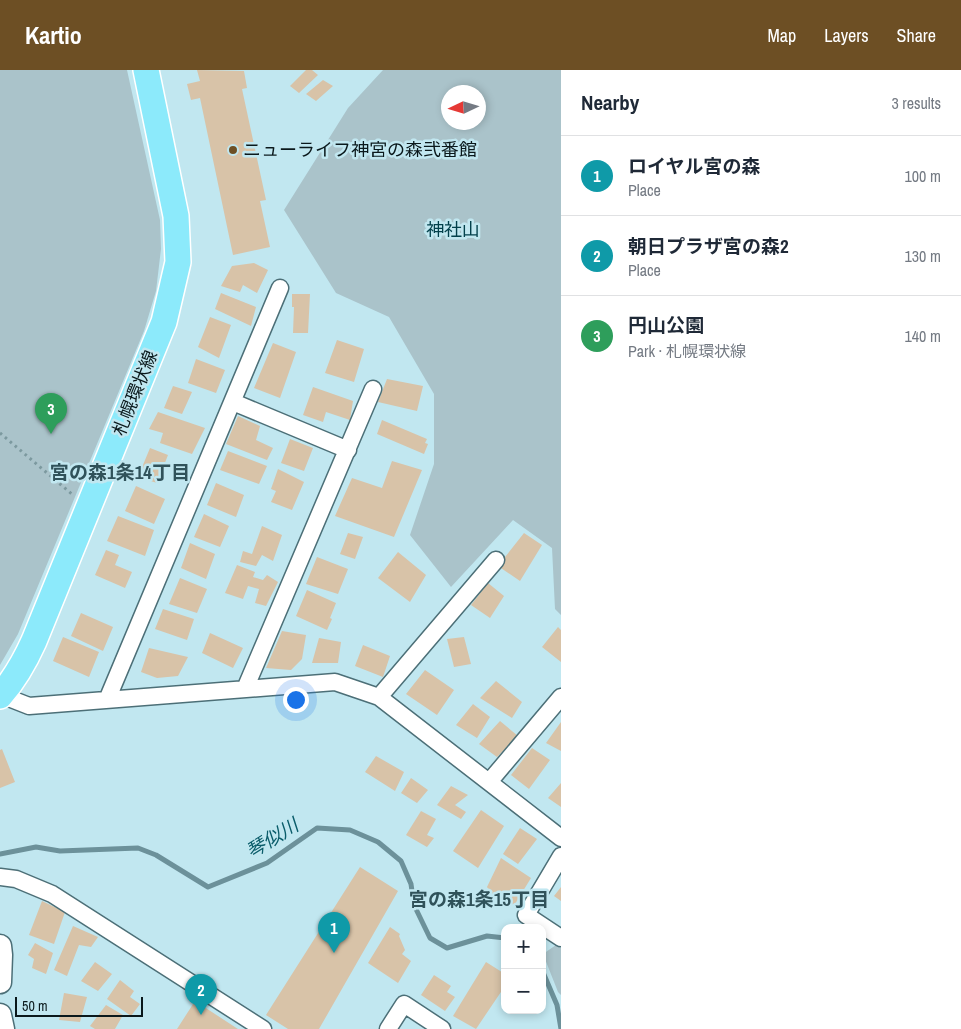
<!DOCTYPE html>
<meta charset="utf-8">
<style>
:root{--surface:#fff;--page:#f6f6f7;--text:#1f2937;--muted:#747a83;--line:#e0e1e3;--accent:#6d4f24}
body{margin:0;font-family:"Archivo Narrow","Noto Sans JP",sans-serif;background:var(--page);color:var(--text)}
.controls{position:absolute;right:15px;bottom:15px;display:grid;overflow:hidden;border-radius:10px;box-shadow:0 2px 8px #0003}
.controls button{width:45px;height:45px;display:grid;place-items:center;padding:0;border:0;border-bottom:1px solid var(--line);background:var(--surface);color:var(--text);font:25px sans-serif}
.compass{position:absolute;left:441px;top:15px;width:45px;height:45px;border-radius:50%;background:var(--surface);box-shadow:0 2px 8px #0003;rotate:266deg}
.scale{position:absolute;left:15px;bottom:12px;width:128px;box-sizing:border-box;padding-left:5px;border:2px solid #0a181b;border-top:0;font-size:14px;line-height:18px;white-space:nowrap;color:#0a181b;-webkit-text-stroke:4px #c1e7f0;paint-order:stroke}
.you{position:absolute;left:295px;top:629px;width:18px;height:18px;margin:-12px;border:4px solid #fff;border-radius:50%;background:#1a73e8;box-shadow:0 0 0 8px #1a73e833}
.badge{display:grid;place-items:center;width:32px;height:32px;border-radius:50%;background:var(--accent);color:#fff;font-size:16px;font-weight:700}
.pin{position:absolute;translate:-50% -41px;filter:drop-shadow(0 1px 2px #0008)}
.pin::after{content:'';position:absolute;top:26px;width:18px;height:15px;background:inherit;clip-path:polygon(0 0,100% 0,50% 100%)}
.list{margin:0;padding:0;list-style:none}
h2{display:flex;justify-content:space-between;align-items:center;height:65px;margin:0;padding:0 20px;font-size:21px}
h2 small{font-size:16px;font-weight:400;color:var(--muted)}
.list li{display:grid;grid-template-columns:32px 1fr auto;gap:15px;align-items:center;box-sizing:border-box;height:80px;padding:0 20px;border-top:1px solid var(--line)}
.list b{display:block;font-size:19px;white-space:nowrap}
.list p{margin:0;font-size:16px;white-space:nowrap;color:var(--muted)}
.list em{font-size:16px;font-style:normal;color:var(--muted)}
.map{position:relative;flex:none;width:561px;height:959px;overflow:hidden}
header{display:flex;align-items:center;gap:30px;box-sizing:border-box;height:70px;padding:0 25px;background:var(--accent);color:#fff}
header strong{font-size:24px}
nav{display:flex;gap:28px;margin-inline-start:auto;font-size:18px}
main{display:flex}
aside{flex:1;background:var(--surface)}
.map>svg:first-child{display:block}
.green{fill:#aac3ca;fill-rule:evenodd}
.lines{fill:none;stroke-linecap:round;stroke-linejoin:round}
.stream{stroke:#6c919a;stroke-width:5}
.building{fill:#d8c3a8}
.street-casing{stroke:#4c6f77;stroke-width:19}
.secondary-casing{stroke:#4c6f77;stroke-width:25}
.primary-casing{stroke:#fff;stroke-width:28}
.path{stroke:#7c999f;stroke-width:3;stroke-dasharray:2.5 4;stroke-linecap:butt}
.street{stroke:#fff;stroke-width:16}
.secondary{stroke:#fff;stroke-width:22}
.primary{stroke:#8ceafb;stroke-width:25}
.poi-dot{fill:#6d4f24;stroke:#c1e7f0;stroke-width:2}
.labels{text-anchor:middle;stroke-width:5;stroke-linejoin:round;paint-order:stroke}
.poi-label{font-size:18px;fill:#0a181b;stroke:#c1e7f0;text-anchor:start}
.park-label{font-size:18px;fill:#03414c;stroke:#c1e7f0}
.street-label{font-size:18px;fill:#0a181b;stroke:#c1e7f0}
.neighbourhood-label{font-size:19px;font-weight:bold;fill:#30525a;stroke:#c1e7f0}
.water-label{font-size:19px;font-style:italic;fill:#0a5c6a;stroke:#c1e7f0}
</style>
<header>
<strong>Kartio</strong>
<nav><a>Map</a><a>Layers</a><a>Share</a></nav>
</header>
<main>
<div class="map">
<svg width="561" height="959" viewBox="0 0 561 959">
<rect width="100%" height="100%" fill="#c1e7f0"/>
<path class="green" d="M0,0H127L160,150L161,179L156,221L144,261L18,564L0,595Z
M383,0H561V545L555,539L552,478L513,450L451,517L410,465L434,394V324L389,247L336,223L284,140L348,38ZM478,22V52H448V22Z
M556,875L561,878V925L558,922L543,884Z"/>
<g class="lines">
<path class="stream" d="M0,784L36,777L60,781L138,778L156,785L208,817L267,793L317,758L350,760L378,772L401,791L411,814L414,835L430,868L447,878L487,866L505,868
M542,900L557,935L561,959"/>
</g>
<path class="building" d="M197,0L244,1L247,18L242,19L266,130L260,131L270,177L233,185L200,28L191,30L187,14L200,11Z
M306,0H312L318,5L299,23L290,16Z
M323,10L333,16L316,31L306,24Z
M254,193L268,200L257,223L243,215L240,222L221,216L232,196Z
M221,223L256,237L251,256L215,239Z
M292,224H310L308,263H293L294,237H292Z
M210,247L231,255L219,288L198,277Z
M337,270L364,279L354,312L325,303Z
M273,273L296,282L280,328L254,318Z
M196,289L225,300L216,323L188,313Z
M387,309L423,316L417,341L378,332Z
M173,316L192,322L182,344L164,338Z
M313,317L353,331L350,350L326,342L323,352L303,345Z
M158,342L205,358L192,384L160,373L163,363L149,359Z
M238,346L260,356L256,370L273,378L267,390L226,374Z
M382,350L427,369L425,373L428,374L424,384L377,364Z
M290,369L313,378L304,401L281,393Z
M150,378L168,385L157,413L138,407Z
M228,381L267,396L259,414L220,400Z
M392,391L422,400L394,467L335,446L352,408L382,418Z
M278,399L304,412L292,440L271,432L276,421L271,419Z
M216,413L244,425L236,447L207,435Z
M136,416L165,429L154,454L125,441Z
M204,444L229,456L220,477L194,467Z
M118,446L154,460L145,486L107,471Z
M262,456L282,465L273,491L262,485L256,496L240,492L243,481L252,484Z
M348,463L363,467L355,489L340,484Z
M524,463L542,475L520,511L498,496Z
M190,473L215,484L206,509L181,498Z
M106,480L119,485L115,495L132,502L125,518L95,505Z
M398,482L426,505L410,532L378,508Z
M317,487L348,499L338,524L306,514Z
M237,495L255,502L253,507L263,510L267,505L278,512L266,536L255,533L259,519L248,516L243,529L225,523Z
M180,508L207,519L197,543L169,534Z
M488,513L504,526L490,548L471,535Z
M307,520L336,533L330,548L332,549L327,560L296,546Z
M163,539L194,549L187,570L155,559Z
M81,543L113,557L103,581L71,566Z
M558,557L561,560V592L542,577Z
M282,561L306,565L302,589L291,600L266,598Z
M210,563L243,578L233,598L202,583Z
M63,567L99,582L89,607L53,591Z
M464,567L471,594L454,597L447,569Z
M319,568L341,572L338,593H312Z
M363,575L390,586L383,607L355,596Z
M149,578L188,587L178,606L157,608L141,602Z
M425,600L454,620L437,645L406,624Z
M496,611L522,632L512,648L480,628Z
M473,634L490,647L477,668L456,655Z
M500,651L518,666L497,687L479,674Z
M561,652V681L546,673Z
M532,678L550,690L529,719L511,705Z
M2,679L15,712L0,718V680Z
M376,686L404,702L395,721L365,702Z
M411,708L428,720L417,733L401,723Z
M561,713V737L548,728Z
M451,716L468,725L455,735L466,742L461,749L437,735Z
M481,740L504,756L478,798L453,781Z
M421,741L436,749L427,765L434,768L427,777L406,765Z
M520,758L537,769L518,794L503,784Z
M501,788L531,808L515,834L499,835L487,817Z
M360,797L398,821L319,959H288L266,945Z
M561,817V831L554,826Z
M42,831L65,842L54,874L29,865Z
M73,856L98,867L91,877L79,875L67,906L54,900Z
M390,857L400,864L399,866L405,880L402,884L411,891L398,913L368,893Z
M35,873L53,883L46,904L32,898L34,889L28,885Z
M95,892L112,904L98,921L81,911Z
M486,892L505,904V916L476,959L453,946Z
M434,905L451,916L447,922L455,927L445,941L421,925Z
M120,910L134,921L130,927L140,934L131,946L107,929Z
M64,923L87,927L80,952L59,950Z
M195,931L238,959H177Z
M106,935L123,945L115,959H95L90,956Z"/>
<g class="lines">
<defs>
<path id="street" d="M233,332L348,380
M245,619L373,319
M1,625L29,636L335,612L379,627L561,768
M379,627L496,490
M107,630L280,218
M489,712L561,627
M561,786L526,845L561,868
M0,807L16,809L52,824L263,959
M388,959L404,934L442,959"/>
<path id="secondary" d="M0,876L1,885L0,912
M0,945L3,959"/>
<path id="primary" d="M0,626C15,609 25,591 34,571L164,252L178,192L176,146L146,0"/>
</defs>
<use href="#street" class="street-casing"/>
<use href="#secondary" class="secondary-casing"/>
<use href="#primary" class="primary-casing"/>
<path class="path" d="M0,363L73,425"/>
<use href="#street" class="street"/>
<use href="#secondary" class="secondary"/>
<use href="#primary" class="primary"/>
</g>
<circle class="poi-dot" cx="233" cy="80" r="5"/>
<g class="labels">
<g class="poi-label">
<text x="243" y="86">ニューライフ神宮の森弐番館</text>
</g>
<g class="park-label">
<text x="453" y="166">神社山</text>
</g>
<g class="street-label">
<text transform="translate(135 323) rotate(-68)" y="6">札幌環状線</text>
</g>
<g class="neighbourhood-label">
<text x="120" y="409">宮の森1条14丁目</text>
<text x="479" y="836">宮の森1条15丁目</text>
</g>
<g class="water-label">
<text transform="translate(272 768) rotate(-32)" y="7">琴似川</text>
</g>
</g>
</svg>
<div class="controls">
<button>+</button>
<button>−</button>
</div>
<svg class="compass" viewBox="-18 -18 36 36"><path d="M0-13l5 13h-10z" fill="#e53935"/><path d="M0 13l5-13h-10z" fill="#747a83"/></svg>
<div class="scale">50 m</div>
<div class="you"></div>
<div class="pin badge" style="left:334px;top:883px;background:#0f9aa8">1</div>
<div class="pin badge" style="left:201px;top:945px;background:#0f9aa8">2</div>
<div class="pin badge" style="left:51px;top:364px;background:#2e9e5b">3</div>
</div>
<aside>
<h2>Nearby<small>3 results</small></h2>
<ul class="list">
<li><span class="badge" style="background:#0f9aa8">1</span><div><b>ロイヤル宮の森</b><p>Place</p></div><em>100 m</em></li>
<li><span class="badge" style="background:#0f9aa8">2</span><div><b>朝日プラザ宮の森2</b><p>Place</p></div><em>130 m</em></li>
<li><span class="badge" style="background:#2e9e5b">3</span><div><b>円山公園</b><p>Park · 札幌環状線</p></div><em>140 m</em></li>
</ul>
</aside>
</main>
